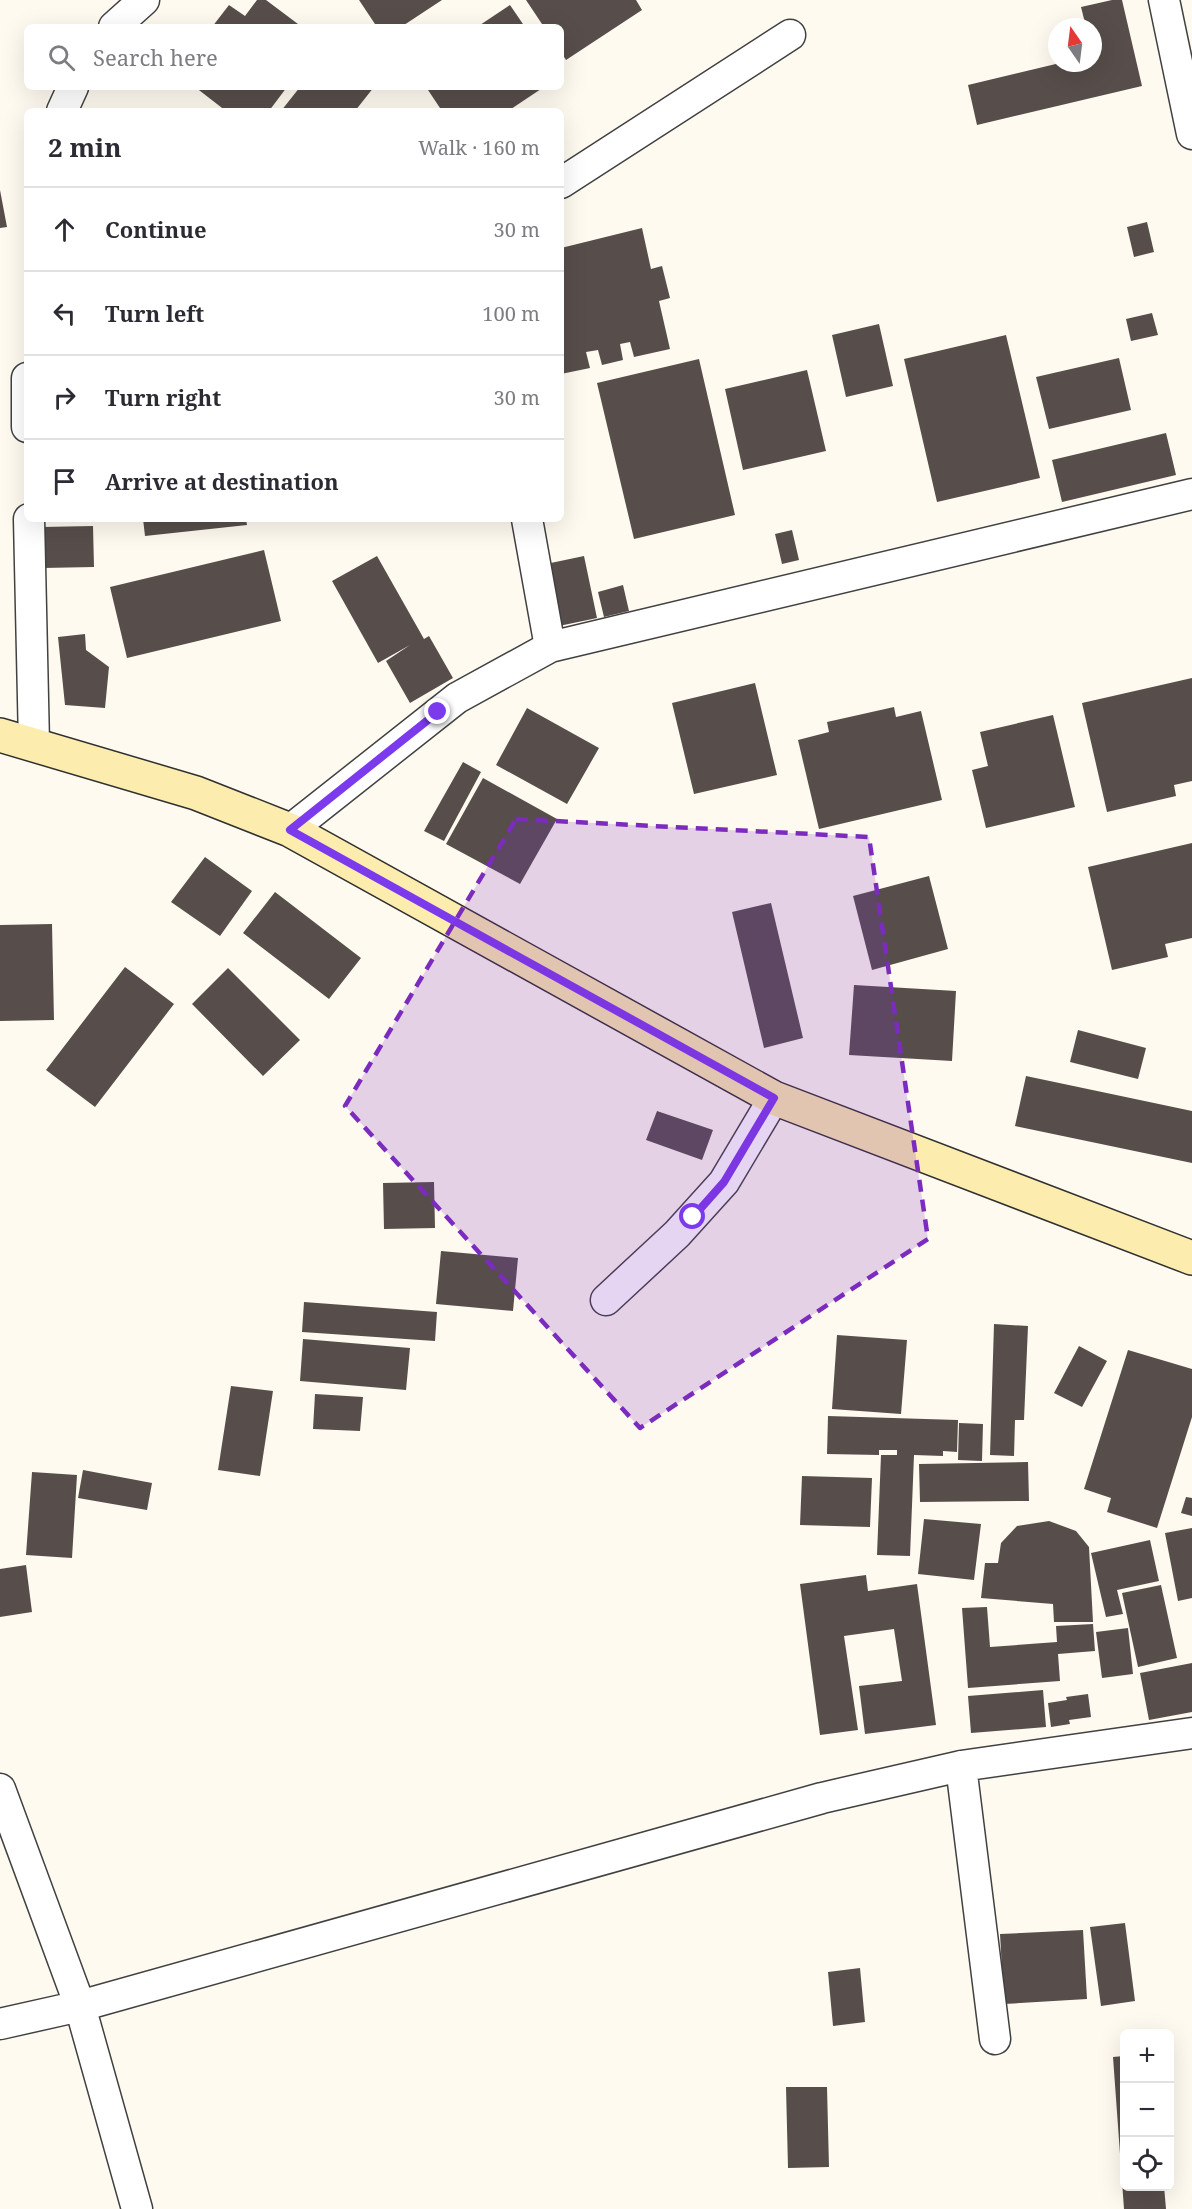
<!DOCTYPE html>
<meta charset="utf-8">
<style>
:root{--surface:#fff;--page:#f2f2f3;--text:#2b2b33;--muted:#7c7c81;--line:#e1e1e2}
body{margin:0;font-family:"Noto Serif",serif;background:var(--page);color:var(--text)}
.controls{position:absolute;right:18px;bottom:18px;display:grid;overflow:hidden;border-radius:9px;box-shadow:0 6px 24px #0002}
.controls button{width:54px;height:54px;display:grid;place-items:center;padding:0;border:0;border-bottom:2px solid var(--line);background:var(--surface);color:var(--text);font:30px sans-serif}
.compass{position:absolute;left:1048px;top:18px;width:54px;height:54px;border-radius:50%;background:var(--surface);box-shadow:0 6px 24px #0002;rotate:346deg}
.stop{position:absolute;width:18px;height:18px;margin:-14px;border:4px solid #7c3aed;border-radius:50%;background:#fff}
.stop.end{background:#7c3aed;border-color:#fff;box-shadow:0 2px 6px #0008}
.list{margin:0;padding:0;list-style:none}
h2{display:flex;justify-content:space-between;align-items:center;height:78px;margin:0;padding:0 24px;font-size:26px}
h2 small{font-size:20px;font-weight:400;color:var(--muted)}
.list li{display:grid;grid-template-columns:39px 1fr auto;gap:18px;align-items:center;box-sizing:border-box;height:84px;padding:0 24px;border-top:2px solid var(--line)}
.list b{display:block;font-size:22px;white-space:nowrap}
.list em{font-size:20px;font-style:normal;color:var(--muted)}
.icon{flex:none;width:33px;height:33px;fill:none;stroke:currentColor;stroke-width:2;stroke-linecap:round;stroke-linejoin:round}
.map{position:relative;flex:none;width:1192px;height:2209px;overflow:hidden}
.search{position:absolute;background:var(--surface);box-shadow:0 6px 24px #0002;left:24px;top:24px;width:540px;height:66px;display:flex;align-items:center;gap:15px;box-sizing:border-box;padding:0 21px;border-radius:9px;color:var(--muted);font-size:22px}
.panel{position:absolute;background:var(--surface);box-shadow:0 6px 24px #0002;left:24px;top:108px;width:540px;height:414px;border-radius:9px}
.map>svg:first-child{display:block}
.building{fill:#574e4b}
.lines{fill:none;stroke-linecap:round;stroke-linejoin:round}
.street-casing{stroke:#414141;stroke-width:33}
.secondary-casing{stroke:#303030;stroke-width:36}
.street{stroke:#fff;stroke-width:30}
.secondary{stroke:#fcecae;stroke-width:33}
.route{stroke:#7c3aed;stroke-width:8}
.marked{fill:#7b2cbf;fill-opacity:0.2;stroke:#7b2cbf;stroke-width:4.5;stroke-dasharray:12 8;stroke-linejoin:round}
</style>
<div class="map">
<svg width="1192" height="2209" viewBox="0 0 1192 2209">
<rect width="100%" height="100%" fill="#fefaf0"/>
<path class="building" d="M257,0H266L302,27H212L229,5L245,16Z
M359,0H442L401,27H377Z
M526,0H636L642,10L566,60L561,52V27H544Z
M1112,0H1122L1142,86L977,125L968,85L1060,63H1093V27H1086L1081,7Z
M510,5L525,27H477Z
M195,87H287L269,111H226Z
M300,87H374L355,111H281Z
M426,87H544L508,111H442Z
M0,190L7,227L0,228Z
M1147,222L1154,252L1134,257L1127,227Z
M642,228L651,269L662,266L670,298L659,301L670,349L634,357L630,342L620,344L623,360L602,365L598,350L586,352L590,368L561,374V248Z
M1152,313L1158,335L1131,341L1126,319Z
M879,324L893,386L846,397L832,335Z
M1006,335L1040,478L937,502L904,359Z
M1119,358L1131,410L1049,429L1036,377Z
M699,359L735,515L634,539L597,383Z
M807,370L826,451L743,470L725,389Z
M1166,433L1176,475L1062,502L1052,460Z
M143,519H246L247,525L145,536Z
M93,526L94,567L43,568L42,527Z
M792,530L799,560L782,564L775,534Z
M264,550L281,621L127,658L110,587Z
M377,556L424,639L429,636L453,678L410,703L386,661L410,645L378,663L332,581Z
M584,556L597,618L559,626L546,564Z
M623,585L629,611L604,617L598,592Z
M85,634L86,650L109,667L105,708L65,705L58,637Z
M1192,678V781L1174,785L1176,796L1107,812L1082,703Z
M755,683L777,775L694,794L672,703Z
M894,707L896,717L921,711L942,800L819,829L798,740L829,732L827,722Z
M527,708L599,748L567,804L496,765Z
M1053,715L1075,807L986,828L972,770L988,766L980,732Z
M463,762L481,772L444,841L424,831Z
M483,778L557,819L520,884L446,844Z
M1192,843V938L1165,944L1168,957L1112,970L1088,867Z
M205,857L252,891L220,936L171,902Z
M929,876L948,949L872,970L853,896Z
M275,892L361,958L329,999L243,933Z
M771,903L803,1038L764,1048L732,912Z
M52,924L54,1020L0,1021V925Z
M125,967L174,1004L95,1107L46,1070Z
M228,968L300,1040L263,1076L192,1004Z
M854,985L956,991L952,1061L849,1055Z
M1078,1030L1146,1048L1138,1079L1070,1062Z
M1026,1076L1192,1111V1163L1015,1126Z
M657,1111L713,1130L702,1160L646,1140Z
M434,1182L435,1228L384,1229L383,1183Z
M441,1251L518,1258L513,1311L436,1304Z
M304,1302L437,1312L435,1341L302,1332Z
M994,1324L1028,1326L1024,1420H1015L1014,1456L990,1455Z
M837,1335L907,1340L901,1414L832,1409Z
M303,1339L410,1348L406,1390L300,1381Z
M1079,1346L1107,1361L1082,1407L1054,1393Z
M1128,1350L1192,1369V1417L1157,1528L1107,1512L1111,1498L1084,1489Z
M231,1386L273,1391L260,1476L218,1470Z
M315,1394L363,1397L360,1431L313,1429Z
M828,1416L958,1420L957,1452L943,1451V1456L914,1455L910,1556L877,1555L881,1455H897V1450H879V1455L827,1454Z
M959,1423L983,1424L982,1461L958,1460Z
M1028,1462L1029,1501L920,1502L919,1464Z
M83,1470L152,1483L147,1510L78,1498Z
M32,1472L77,1475L72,1558L26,1555Z
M802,1476L872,1478L870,1527L800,1525Z
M1186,1497L1192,1498V1516L1181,1513Z
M924,1519L981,1524L974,1580L918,1574Z
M1049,1521L1076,1531L1089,1547L1093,1622H1054L1053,1604L981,1598L985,1563H998L1001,1543L1017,1526Z
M1192,1528V1598L1178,1601L1165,1533Z
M1150,1540L1159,1581L1117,1590L1123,1614L1106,1617L1091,1553Z
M26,1565L32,1612L0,1617V1569Z
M866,1575L868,1591L917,1584L936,1725L865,1734L859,1686L902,1681L894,1629L844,1636L858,1730L820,1735L800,1584Z
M1161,1585L1177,1658L1138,1667L1122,1593Z
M987,1607L990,1647L1057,1642L1056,1626L1093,1624L1095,1651L1058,1654L1060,1681L968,1688L962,1608Z
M1128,1628L1133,1674L1102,1678L1096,1632Z
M1192,1663V1712L1149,1720L1140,1673Z
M1043,1690L1046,1727L971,1733L968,1696Z
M1088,1694L1091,1717L1069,1720L1070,1724L1051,1727L1048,1703L1067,1700L1066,1697Z
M1125,1923L1135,2001L1101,2006L1090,1927Z
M1083,1930L1087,1999L1004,2004L1000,1934Z
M860,1968L865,2022L833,2026L828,1972Z
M1124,2056V2186H1164L1166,2209H1124L1113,2057Z
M786,2087H827L829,2167L788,2168Z"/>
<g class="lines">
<defs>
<path id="street" d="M1164,0L1192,134
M114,27L144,0
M62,111L73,87
M561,183L790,35
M27,378V427
M29,519L34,744
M527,519L550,647
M290,830L457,698L550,647L1192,494
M606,1300L677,1234L724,1182L774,1098
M961,1766L995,2039
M0,1789L80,2006L137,2209
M0,2024L80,2006L822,1798L961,1766L1192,1733"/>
<path id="secondary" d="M0,735L196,793L290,830L774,1098L1192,1258"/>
</defs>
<use href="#street" class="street-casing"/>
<use href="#secondary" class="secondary-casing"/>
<use href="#street" class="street"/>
<use href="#secondary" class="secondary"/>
</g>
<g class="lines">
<path class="route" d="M438,712L290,830L774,1098L724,1182L693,1217"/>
</g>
<path class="marked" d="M516,819L869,837L928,1239L640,1428L345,1106Z"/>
</svg>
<div class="controls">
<button>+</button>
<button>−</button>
<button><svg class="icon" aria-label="locate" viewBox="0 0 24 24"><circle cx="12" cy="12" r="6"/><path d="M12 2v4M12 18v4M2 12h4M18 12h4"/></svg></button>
</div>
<svg class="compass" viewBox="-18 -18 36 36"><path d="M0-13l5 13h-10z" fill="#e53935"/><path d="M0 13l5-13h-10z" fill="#7c7c81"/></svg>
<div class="stop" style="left:693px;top:1217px"></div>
<div class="stop end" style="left:438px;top:712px"></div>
<div class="search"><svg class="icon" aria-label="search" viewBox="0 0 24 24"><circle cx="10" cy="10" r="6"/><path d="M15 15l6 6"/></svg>Search here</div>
<section class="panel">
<h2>2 min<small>Walk · 160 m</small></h2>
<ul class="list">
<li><svg class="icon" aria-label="ahead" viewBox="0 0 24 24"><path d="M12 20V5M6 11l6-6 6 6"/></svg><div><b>Continue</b></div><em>30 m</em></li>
<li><svg class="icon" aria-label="left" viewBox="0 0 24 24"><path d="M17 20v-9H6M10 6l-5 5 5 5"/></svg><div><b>Turn left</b></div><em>100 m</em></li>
<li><svg class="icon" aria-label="right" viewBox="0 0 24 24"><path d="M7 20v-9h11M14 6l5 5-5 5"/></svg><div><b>Turn right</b></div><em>30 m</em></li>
<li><svg class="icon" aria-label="arrive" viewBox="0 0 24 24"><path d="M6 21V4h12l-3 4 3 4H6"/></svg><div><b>Arrive at destination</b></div></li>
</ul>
</section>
</div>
